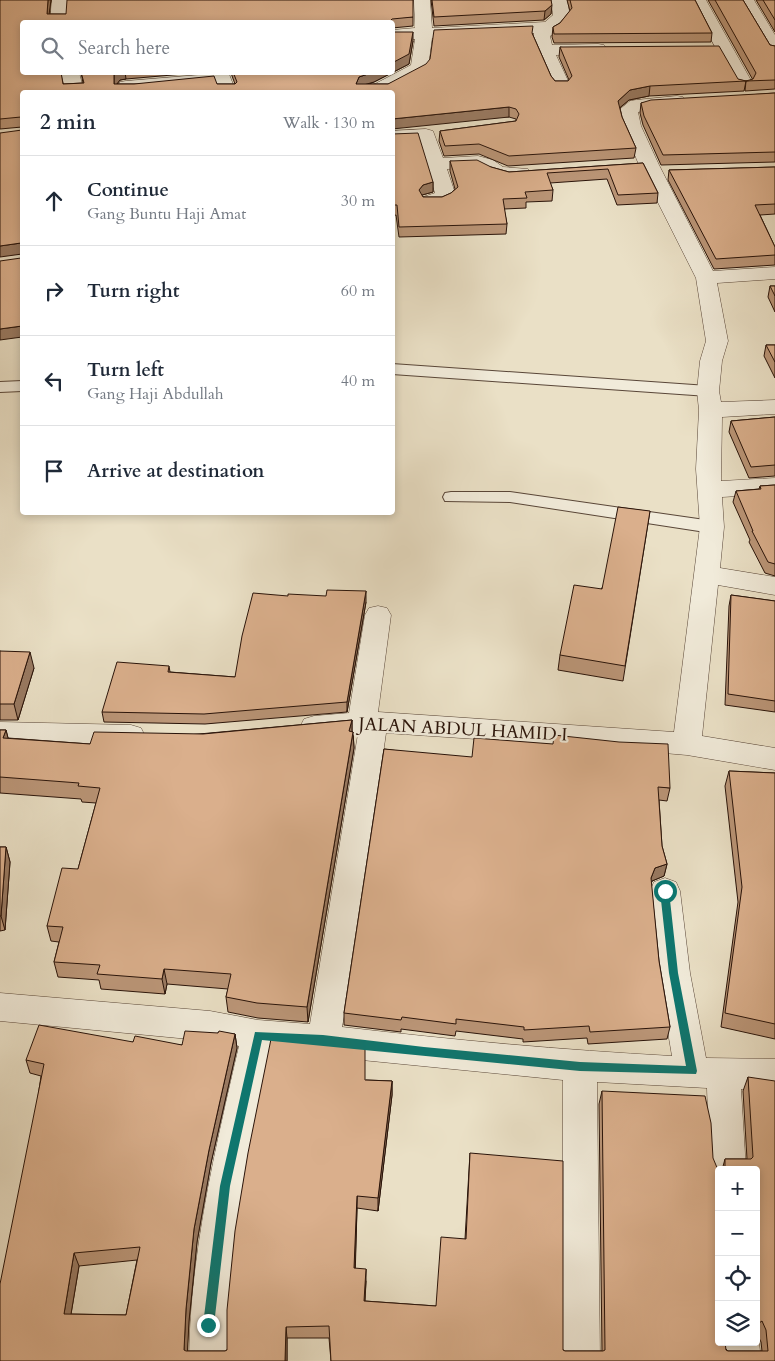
<!DOCTYPE html>
<meta charset="utf-8">
<style>
:root{--surface:#fff;--page:#f6f6f7;--text:#1f2937;--muted:#747a83;--line:#e0e1e3}
body{margin:0;font-family:Cardo,serif;background:var(--page);color:var(--text)}
.controls{position:absolute;right:15px;bottom:15px;display:grid;overflow:hidden;border-radius:5px;box-shadow:0 2px 8px #0003}
.controls button{width:45px;height:45px;display:grid;place-items:center;padding:0;border:0;border-bottom:1px solid var(--line);background:var(--surface);color:var(--text);font:25px sans-serif}
.stop{position:absolute;width:15px;height:15px;margin:-11px;border:4px solid #0f766e;border-radius:50%;background:#fff}
.stop.end{background:#0f766e;border-color:#fff;box-shadow:0 1px 5px #0008}
.list{margin:0;padding:0;list-style:none}
h2{display:flex;justify-content:space-between;align-items:center;height:65px;margin:0;padding:0 20px;font-size:21px}
h2 small{font-size:16px;font-weight:400;color:var(--muted)}
.list li{display:grid;grid-template-columns:32px 1fr auto;gap:15px;align-items:center;box-sizing:border-box;height:90px;padding:0 20px;border-top:1px solid var(--line)}
.list b{display:block;font-size:19px;white-space:nowrap}
.list p{margin:0;font-size:16px;white-space:nowrap;color:var(--muted)}
.list em{font-size:16px;font-style:normal;color:var(--muted)}
.icon{flex:none;width:28px;height:28px;fill:none;stroke:currentColor;stroke-width:2;stroke-linecap:round;stroke-linejoin:round}
.map{position:relative;flex:none;width:775px;height:1361px;overflow:hidden}
.search{position:absolute;background:var(--surface);box-shadow:0 2px 8px #0003;left:20px;top:20px;width:375px;height:55px;display:flex;align-items:center;gap:12px;box-sizing:border-box;padding:0 18px;border-radius:5px;color:var(--muted);font-size:19px}
.panel{position:absolute;background:var(--surface);box-shadow:0 2px 8px #0003;left:20px;top:90px;width:375px;height:425px;border-radius:5px}
.map>svg:first-child{display:block}
.lines{fill:none;stroke-linecap:round;stroke-linejoin:round}
.service-casing{stroke:#594638;stroke-width:2}
.minor-casing{stroke:#594638;stroke-width:1}
.service{fill:#f1ebda;fill-rule:evenodd}
.minor{fill:#f1ebda;fill-rule:evenodd}
.wall{fill:#bb9678;stroke:#291309;fill-rule:evenodd}
.shaded-wall{fill:#997a62;stroke:#291309}
.building{fill:#daaf8c;stroke:#291309;fill-rule:evenodd}
.route{fill:#0f766e}
.labels{text-anchor:middle;stroke-width:4.5;stroke-linejoin:round;paint-order:stroke}
.street-label{font-size:18px;fill:#291309;stroke:#f1ebda}
</style>
<div class="map">
<svg width="775" height="1361" viewBox="0 0 775 1361">
<rect width="100%" height="100%" fill="#eae0c6"/>
<filter id="stains"><feTurbulence type="fractalNoise" baseFrequency=".004" numOctaves="4"/><feColorMatrix values="0 0 0 0 .2 0 0 0 0 .09 0 0 0 0 .02 0 0 0 .5 -.17"/></filter>
<radialGradient id="worn" r=".72"><stop offset=".6" stop-color="#630" stop-opacity="0"/><stop offset="1" stop-color="#630" stop-opacity=".3"/></radialGradient>
<g class="lines">
<defs>
<path id="service" d="M392,364L708,386L713,388L716,391L713,394L708,396L392,374Z
M22,381V391L0,392V382Z
M451,492H510L712,521L718,523L721,527L718,531L712,533L510,502L445,501L443,497L445,493Z"/>
<path id="minor" d="M52,0H68L66,22H50Z
M414,0H430L432,28L545,22L553,15L551,0H567L570,16L558,31L550,36L552,45L598,44L604,45L607,49L604,53L598,54L556,55L570,85L567,89L561,90L555,89L552,85L533,42L534,33L432,38L428,68L425,72L387,92H357L360,88L375,84L411,65L415,39L392,40V30L415,28Z
M690,0H706L753,84L750,88L744,89L738,88L735,84Z
M738,0H754L775,35V54L769,53L766,49Z
M61,72H79L84,92H66Z
M223,73L229,74L236,92H218L216,84L135,91V92H117V86L120,82L126,81Z
M677,96L683,97L686,101L683,105L638,112L641,126L659,165L713,271L775,267V279L717,283L728,341L722,361L719,391L721,402L775,400V414L722,417L721,481L775,478V494L722,497L724,527L720,568L775,577V595L718,585L702,736L775,748V770L687,755L582,746L386,733L350,984L342,1027C452,1040 562,1050 672,1056L658,973L650,891L654,882L665,878L676,882L680,891L690,973L706,1058L775,1059V1089H741L746,1170H719V1183L715,1182L710,1170L707,1088L597,1082L600,1361H562L563,1080L271,1051C250,1153 226,1256 227,1361H189C190,1254 215,1150 239,1046L210,1041L0,1021V993L210,1011L258,1020L310,1024L358,734L314,738L304,735L300,727L304,719L314,716L349,713L365,615L369,608L378,606L387,608L391,615L378,712L674,732L700,527L696,469L699,410L697,391L700,361L706,341L696,278L639,165L623,126L619,110L630,101L636,100Z
M426,129L433,131L443,158L478,156L493,160L503,167L528,169L531,173L528,177L498,179L491,177L478,168L447,169L456,196C450,205 433,208 423,205L420,201L423,197L435,193L419,141L392,143V131Z
M0,722L131,725L141,728L145,736L141,744L131,747L0,744Z
M756,1335L759,1342L761,1361H723L721,1342H756Z"/>
</defs>
<use href="#service" class="service-casing"/>
<use href="#minor" class="minor-casing"/>
<use href="#service" class="service"/>
<use href="#minor" class="minor"/>
</g>
<path class="wall" d="M0,0H51L49,14L413,17V26L392,28V22H22L63,84L83,83L81,72H207L126,79L120,80L117,84H235L231,73L228,72H392L413,41L409,64L374,82L369,84H388L532,33L551,76L555,81H568L569,80L559,57L560,47L746,81L744,91L649,96L629,100L620,108L622,117L636,148L634,158L508,166L479,154L444,156L439,141L440,131L516,121V119L509,117L22,92V337L21,258L22,127L0,129Z
M431,0H551V14L544,20L434,26Z
M567,0H695L712,33L711,42L554,43L552,37L553,27L560,23L570,11Z
M708,0H743L770,45L775,46V89L745,91L746,81L753,80Z
M756,0H775V32Z
M775,93V162L661,165L643,125L640,113L641,103Z
M392,134L433,182V192L422,195L423,197H442L451,193L455,189L450,171V161L491,167L509,172L643,163L658,193L657,203L617,205L607,179L550,183L553,190L552,201L526,202V208L504,209L507,224L506,234L399,237L396,215L392,216Z
M775,167V214L760,215L775,247V265L714,269L668,180L669,170Z
M770,286H775V312L768,297Z
M766,345H775V378L764,356Z
M775,417V476L749,478L729,432L731,421Z
M775,485V576L765,573L749,542L750,540L733,502L736,491L759,489L760,486Z
M650,511L623,681L558,670L560,655Z
M731,595L775,601V712L725,705L729,606Z
M366,602L347,712L205,724L104,722L102,712L169,666L170,672L235,677Z
M0,651L34,668L18,720H0Z
M352,720V731L353,732L354,748L308,1022L258,1018L228,1012L226,997L228,989L167,984L165,994L101,989L99,980L58,977L54,962L59,942L51,941L47,926L78,869L96,803L82,802L81,799L0,793V730H6L8,738L90,744Z
M384,749L670,788L667,801L659,800L662,846L667,864L664,876L652,881L651,884L659,961L670,1027L667,1039L588,1044L587,1038L523,1042V1039L456,1031L455,1036L401,1029V1032L344,1025V1013Z
M729,771L775,773V1039L721,1027L738,902L725,786Z
M0,847H6L10,862L5,930L0,931Z
M218,1033L235,1034L237,1048L211,1163L197,1242L189,1321L187,1351H225L227,1350L366,1080L392,1081V1095L378,1211L357,1208L355,1268L366,1281L365,1301L436,1306L465,1239L470,1153L563,1350L565,1351H602L599,1104L602,1091L719,1342L728,1351H762L761,1342L757,1334L756,1335V1170H722L725,1159H747L743,1091L748,1077L775,1361H331L329,1338H287V1361H0L41,1076L30,1073L26,1060L133,1042L182,1045ZM137,1260L126,1315L71,1314L79,1266Z"/>
<path class="shaded-wall" d="M48,0H51L48,22L47,14Z
M552,5L551,14L544,20L545,11Z
M413,32V41L409,64L374,82L360,86L356,84L359,77L374,72H392V63Z
M117,72H125L126,79L120,80L116,85L114,84V75Z
M650,86L649,96L629,100L617,110L618,101L630,90Z
M509,107V117L392,129V119Z
M433,182V192L422,195L418,200L419,190L423,185Z
M21,243L22,254L0,257V246Z
M22,326V337L0,340V329Z
M366,591V602L347,712V702Z
M30,652L34,668L18,720L14,704Z
M352,720V736L349,731Z
M6,730L10,746L3,738Z
M353,732L354,748L308,1022L307,1007Z
M6,847L10,862L5,930L1,916Z
M667,864L664,876L652,881L648,891L651,878L655,868Z
M164,969L167,984L165,994L162,979Z
M235,1034L237,1048L211,1163L197,1242L189,1321L187,1361L184,1350L186,1309L194,1229L209,1150Z
M392,1081V1095L378,1211V1198Z
M357,1196V1208L355,1280L354,1268Z
M74,1253L79,1266L69,1326L64,1314Z
M366,1269V1281L364,1313V1301Z
M286,1327L287,1338V1361H285Z"/>
<path class="building" d="M0,0H48L47,14H66L67,0H413V17L392,19L390,21V22H22V72H61L63,84L84,83L81,72H117L114,75V84H134L214,76L217,84H235L237,82L233,72H374L359,77L356,84H388L426,64L430,59L434,30L533,26L532,33L551,76L555,81H568L572,76L560,47L719,46L738,79L746,81L650,86L630,90L618,101L622,117L636,148L509,156L479,144L445,146L440,131L516,121L519,114L516,109L509,107L392,119V92H22V326L0,329V261L21,258V243L0,246V133L22,130L21,117L0,119Z
M432,0H551L552,5L545,11L434,17Z
M570,0H695L712,33L554,34L553,27L560,23L572,8Z
M715,0H743L770,45L775,46V80L746,81L753,79L756,73Z
M763,0H775V20Z
M392,32H413L409,54L392,63Z
M775,93V152L663,155L644,116L641,103L651,100Z
M418,133L433,182L423,185L419,190L423,197H442L451,193L458,187L450,161L477,160L491,167L509,172L643,163L658,193L618,195L608,169L547,173L553,190L525,192L527,198L503,199L507,224L399,227L397,205H392V134Z
M775,167V204L755,205L775,247V255L716,259L669,170Z
M770,286H775V296Z
M766,345H775V362Z
M775,417V465L751,467L731,421Z
M775,485V564L768,562L752,531H753L736,491L761,489L760,486Z
M618,507L650,511L625,666L560,655L574,585L602,589Z
M327,590L366,591L347,702L204,714L102,712L117,662L169,666L168,672L235,677L242,636L253,593L288,596V594L326,596Z
M731,595L775,601V701L728,694Z
M0,651L30,652L14,704H0Z
M352,720L349,731L353,732L307,1007L257,1003L226,997L231,974L164,969L162,979L97,974L100,965L54,962L63,927L47,926L62,868L78,869L100,788L78,786L79,783L0,777V730H6L3,738L90,744L94,732L203,734Z
M554,735L619,742L668,744L670,788L658,787L662,846L667,864L655,868L651,878L659,961L670,1027L590,1032L589,1026L524,1030V1027L456,1019V1024L402,1017L401,1020L344,1013L384,749L472,757L474,738L553,744Z
M729,771L775,773V1024L725,1013L742,887Z
M0,847H6L1,916H0Z
M39,1025L133,1042L135,1036L182,1045L185,1031L218,1033L219,1031L235,1034L209,1150L194,1229L186,1309L184,1350L186,1351H225L227,1350V1310L235,1231L248,1153L271,1039L365,1048V1080L392,1081L378,1198L357,1196L354,1268L366,1269L364,1301L436,1306L441,1237L466,1239L470,1153L563,1161V1350L565,1351H603L605,1350L602,1091L705,1096L711,1123L713,1158L718,1170H719V1342H725L726,1350L728,1351H768L766,1330L762,1321L759,1323V1328L756,1329V1170H725V1159H751L753,1157L748,1077L775,1081V1361H331L329,1326L286,1327L285,1361H0V1284L44,1064L26,1060ZM140,1247L126,1315L64,1314L74,1253Z"/>
<path class="route" d="M665,887L669,891L678,973L697,1071L696,1074L580,1071L262,1040L230,1186L214,1325L212,1329L208,1330L205,1329L203,1325L220,1186L255,1032L323,1035L424,1047L580,1062L686,1066L669,973L660,891Z"/>
<g class="labels">
<g class="street-label">
<text transform="translate(463 729) rotate(3)" y="6">JALAN ABDUL HAMID I</text>
</g>
</g>
<rect width="100%" height="100%" filter="url(#stains)"/>
<rect width="100%" height="100%" fill="url(#worn)"/>
</svg>
<div class="controls">
<button>+</button>
<button>−</button>
<button><svg class="icon" aria-label="locate" viewBox="0 0 24 24"><circle cx="12" cy="12" r="6"/><path d="M12 2v4M12 18v4M2 12h4M18 12h4"/></svg></button>
<button><svg class="icon" aria-label="layers" viewBox="0 0 24 24"><path d="M12 4l9 5-9 5-9-5zM3 14l9 5 9-5"/></svg></button>
</div>
<div class="stop" style="left:665px;top:891px"></div>
<div class="stop end" style="left:208px;top:1325px"></div>
<div class="search"><svg class="icon" aria-label="search" viewBox="0 0 24 24"><circle cx="10" cy="10" r="6"/><path d="M15 15l6 6"/></svg>Search here</div>
<section class="panel">
<h2>2 min<small>Walk · 130 m</small></h2>
<ul class="list">
<li><svg class="icon" aria-label="ahead" viewBox="0 0 24 24"><path d="M12 20V5M6 11l6-6 6 6"/></svg><div><b>Continue</b><p>Gang Buntu Haji Amat</p></div><em>30 m</em></li>
<li><svg class="icon" aria-label="right" viewBox="0 0 24 24"><path d="M7 20v-9h11M14 6l5 5-5 5"/></svg><div><b>Turn right</b></div><em>60 m</em></li>
<li><svg class="icon" aria-label="left" viewBox="0 0 24 24"><path d="M17 20v-9H6M10 6l-5 5 5 5"/></svg><div><b>Turn left</b><p>Gang Haji Abdullah</p></div><em>40 m</em></li>
<li><svg class="icon" aria-label="arrive" viewBox="0 0 24 24"><path d="M6 21V4h12l-3 4 3 4H6"/></svg><div><b>Arrive at destination</b></div></li>
</ul>
</section>
</div>
